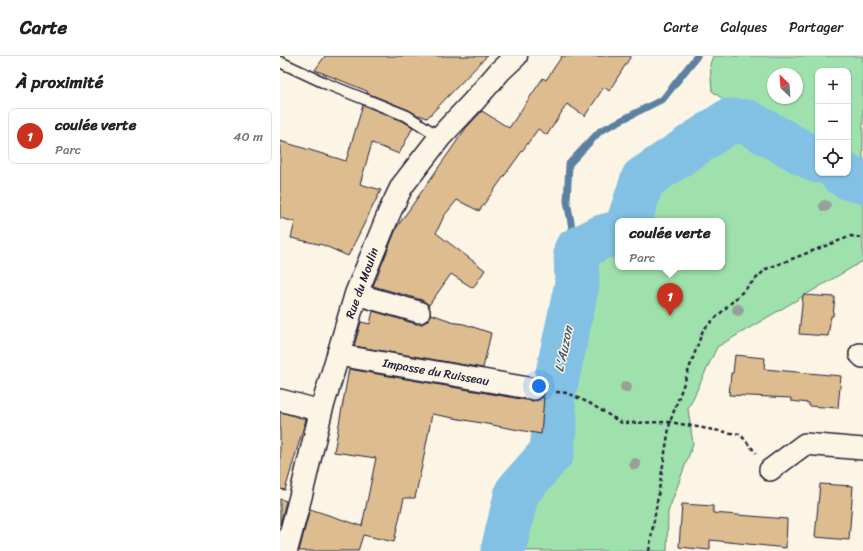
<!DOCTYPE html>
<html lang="fr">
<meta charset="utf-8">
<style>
:root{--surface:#fff;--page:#f6f6f6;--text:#202124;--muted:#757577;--line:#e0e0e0;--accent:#c8321e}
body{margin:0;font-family:Sriracha,sans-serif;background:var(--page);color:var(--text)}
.controls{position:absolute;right:12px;top:12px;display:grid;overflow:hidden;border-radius:8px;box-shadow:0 1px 3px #0004}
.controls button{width:36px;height:36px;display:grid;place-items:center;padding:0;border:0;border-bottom:1px solid var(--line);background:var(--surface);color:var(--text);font:20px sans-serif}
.compass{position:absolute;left:487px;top:12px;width:36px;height:36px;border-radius:50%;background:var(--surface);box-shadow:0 1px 3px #0004;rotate:335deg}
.you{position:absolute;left:259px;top:330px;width:14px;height:14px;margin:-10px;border:3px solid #fff;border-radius:50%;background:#1a73e8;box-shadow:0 0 0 6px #1a73e833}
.badge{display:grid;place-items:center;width:26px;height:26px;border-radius:50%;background:var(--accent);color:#fff;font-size:13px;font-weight:700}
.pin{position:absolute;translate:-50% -33px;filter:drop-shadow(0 1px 2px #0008)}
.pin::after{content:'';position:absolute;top:21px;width:14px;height:12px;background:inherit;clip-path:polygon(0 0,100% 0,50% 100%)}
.popup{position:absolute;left:335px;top:162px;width:110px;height:52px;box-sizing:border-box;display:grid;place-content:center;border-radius:8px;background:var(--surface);filter:drop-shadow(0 1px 3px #0005);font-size:13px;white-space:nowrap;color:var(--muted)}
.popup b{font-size:15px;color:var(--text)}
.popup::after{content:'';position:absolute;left:50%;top:100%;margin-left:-8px;border:8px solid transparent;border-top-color:var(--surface)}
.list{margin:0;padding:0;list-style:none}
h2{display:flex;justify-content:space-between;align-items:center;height:52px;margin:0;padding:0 16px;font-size:17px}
h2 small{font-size:13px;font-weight:400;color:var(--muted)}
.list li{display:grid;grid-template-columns:26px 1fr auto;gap:12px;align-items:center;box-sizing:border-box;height:56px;margin:0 8px 8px;padding:0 8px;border:1px solid var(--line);border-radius:8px}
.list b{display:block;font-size:15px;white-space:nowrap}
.list p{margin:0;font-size:13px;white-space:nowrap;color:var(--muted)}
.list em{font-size:13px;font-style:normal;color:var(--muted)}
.icon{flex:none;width:22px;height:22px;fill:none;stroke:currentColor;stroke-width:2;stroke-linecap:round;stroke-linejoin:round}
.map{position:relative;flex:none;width:583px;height:495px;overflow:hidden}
header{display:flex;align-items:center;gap:24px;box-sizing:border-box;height:56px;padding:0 20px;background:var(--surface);border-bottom:1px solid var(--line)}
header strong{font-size:19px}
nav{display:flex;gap:22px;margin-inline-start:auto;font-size:14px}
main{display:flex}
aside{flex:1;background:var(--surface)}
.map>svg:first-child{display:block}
.green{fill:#9fe1ac;stroke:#608274;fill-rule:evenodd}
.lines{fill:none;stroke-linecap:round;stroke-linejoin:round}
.stream{stroke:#5c81a0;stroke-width:7}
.river{stroke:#82c1e3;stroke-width:45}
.building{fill:#ddbc90;stroke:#22223b}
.service-casing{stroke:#22223b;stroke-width:13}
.minor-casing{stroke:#22223b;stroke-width:24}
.secondary-casing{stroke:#22223b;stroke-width:25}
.path{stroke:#22223b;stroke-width:2.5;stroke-dasharray:4 3;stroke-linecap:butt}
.service{stroke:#fcf5e5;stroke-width:10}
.minor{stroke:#fcf5e5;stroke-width:21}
.secondary{stroke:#fcf5e5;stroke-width:22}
.tree{fill:#99a09a}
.labels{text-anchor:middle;stroke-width:3;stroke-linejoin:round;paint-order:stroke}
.street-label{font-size:12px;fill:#22223b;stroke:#fcf5e5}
.water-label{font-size:13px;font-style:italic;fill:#445a76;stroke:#fcf5e5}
</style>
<header>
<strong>Carte</strong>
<nav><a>Carte</a><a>Calques</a><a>Partager</a></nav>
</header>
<main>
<aside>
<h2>À proximité<small></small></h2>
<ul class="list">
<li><span class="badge">1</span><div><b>coulée verte</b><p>Parc</p></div><em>40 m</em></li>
</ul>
</aside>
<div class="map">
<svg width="583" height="495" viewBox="0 0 583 495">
<rect width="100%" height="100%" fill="#fcf5e5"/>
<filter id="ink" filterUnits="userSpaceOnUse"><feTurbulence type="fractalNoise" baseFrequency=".025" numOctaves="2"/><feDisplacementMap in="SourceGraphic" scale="8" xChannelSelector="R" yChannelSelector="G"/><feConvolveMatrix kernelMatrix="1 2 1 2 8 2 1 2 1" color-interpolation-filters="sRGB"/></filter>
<g filter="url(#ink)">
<path class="green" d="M433,0H583V118L568,114V15H538V99L466,60L432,35L430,8ZM493,18H517V42H493Z
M449,65L467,66L538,105V117H561L569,122L583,125V205L437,291L408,353L413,388L388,456L387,495H223L237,436L272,396L275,362L272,345L273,335L297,228L296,194L322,181L338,177V211H442V165H349L363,123Z"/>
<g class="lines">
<path class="stream" d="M296,194L287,145L289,108L320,75L383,43L417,0"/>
<path class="river" d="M561,117L569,122L583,125
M349,165L363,123L449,65L467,66L538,105
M223,495L237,436L272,396L275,362L272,345L297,228L296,194L322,181L338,177"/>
</g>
<path class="building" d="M45,0H207L147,62L139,59V60L129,54L87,37V35L35,14Z
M282,0H351L329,35L324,31L305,60L287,48L267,79L258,73L199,155L177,144L164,160L156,177L205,214L193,232L171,218L149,249L142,244L93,230L117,171L186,72L202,55L229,72L263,22L266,24Z
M83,49L124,66L133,71L119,98L92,87L80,128L101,134L68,200L43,189L11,182L15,166L0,162V85L66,105Z
M523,239L555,241L553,260H551L548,280L519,278Z
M93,255L136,268H142L147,265L151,258L171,265L170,266L184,268L211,277L203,312L74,290L81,266L90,268Z
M455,299L485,302L484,313L561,320L558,352L529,350V347L511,345V342L449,339L451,317H453Z
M69,313L252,345L258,344L263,341H264L261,378L152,358L143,405L135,442H124L114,486L83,479L78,495H19L30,453L82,470L96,402L54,396Z
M0,356L26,363L5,434L0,433Z
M540,428L573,430L569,484L535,481Z
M0,443L6,445L0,469Z
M402,448L433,450V457L507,463L506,492L430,484V494L399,491Z"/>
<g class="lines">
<defs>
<path id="service" d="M0,6L47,28L127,60L160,81"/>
<path id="minor" d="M76,238L139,256
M580,298L583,301
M58,299L254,333
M0,344L41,355
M490,414L525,388L583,393"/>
<path id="secondary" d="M6,495L22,435L41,355L58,299L76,238L110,155L122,130L160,81L193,46L220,15L236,0"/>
</defs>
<use href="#service" class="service-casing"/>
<use href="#minor" class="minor-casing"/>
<use href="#secondary" class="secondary-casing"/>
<path class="path" d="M276,336L288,337L309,347L342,367L390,366L451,377L460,378L476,397
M369,495L390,366L423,274L486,213L571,180L583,182"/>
<use href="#service" class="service"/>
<use href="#minor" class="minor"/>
<use href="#secondary" class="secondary"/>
</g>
<g class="tree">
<circle cx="545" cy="150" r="6"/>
<circle cx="458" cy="254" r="6"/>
<circle cx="346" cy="331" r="6"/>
<circle cx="355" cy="408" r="6"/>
</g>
</g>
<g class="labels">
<g class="street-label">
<text transform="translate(82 227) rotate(-70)" y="4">Rue du Moulin</text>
<text transform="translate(156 316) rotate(10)" y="4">Impasse du Ruisseau</text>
</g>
<g class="water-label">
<text transform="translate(283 293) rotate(-78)" y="5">L'Auzon</text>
</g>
</g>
</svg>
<div class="controls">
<button>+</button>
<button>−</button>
<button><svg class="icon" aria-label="locate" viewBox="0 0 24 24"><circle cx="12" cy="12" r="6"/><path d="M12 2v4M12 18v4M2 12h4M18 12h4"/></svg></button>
</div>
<svg class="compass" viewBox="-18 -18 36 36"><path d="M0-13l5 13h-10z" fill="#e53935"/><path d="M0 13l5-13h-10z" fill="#757577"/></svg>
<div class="you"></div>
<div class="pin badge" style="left:390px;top:260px">1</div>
<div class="popup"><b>coulée verte</b>Parc</div>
</div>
</main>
